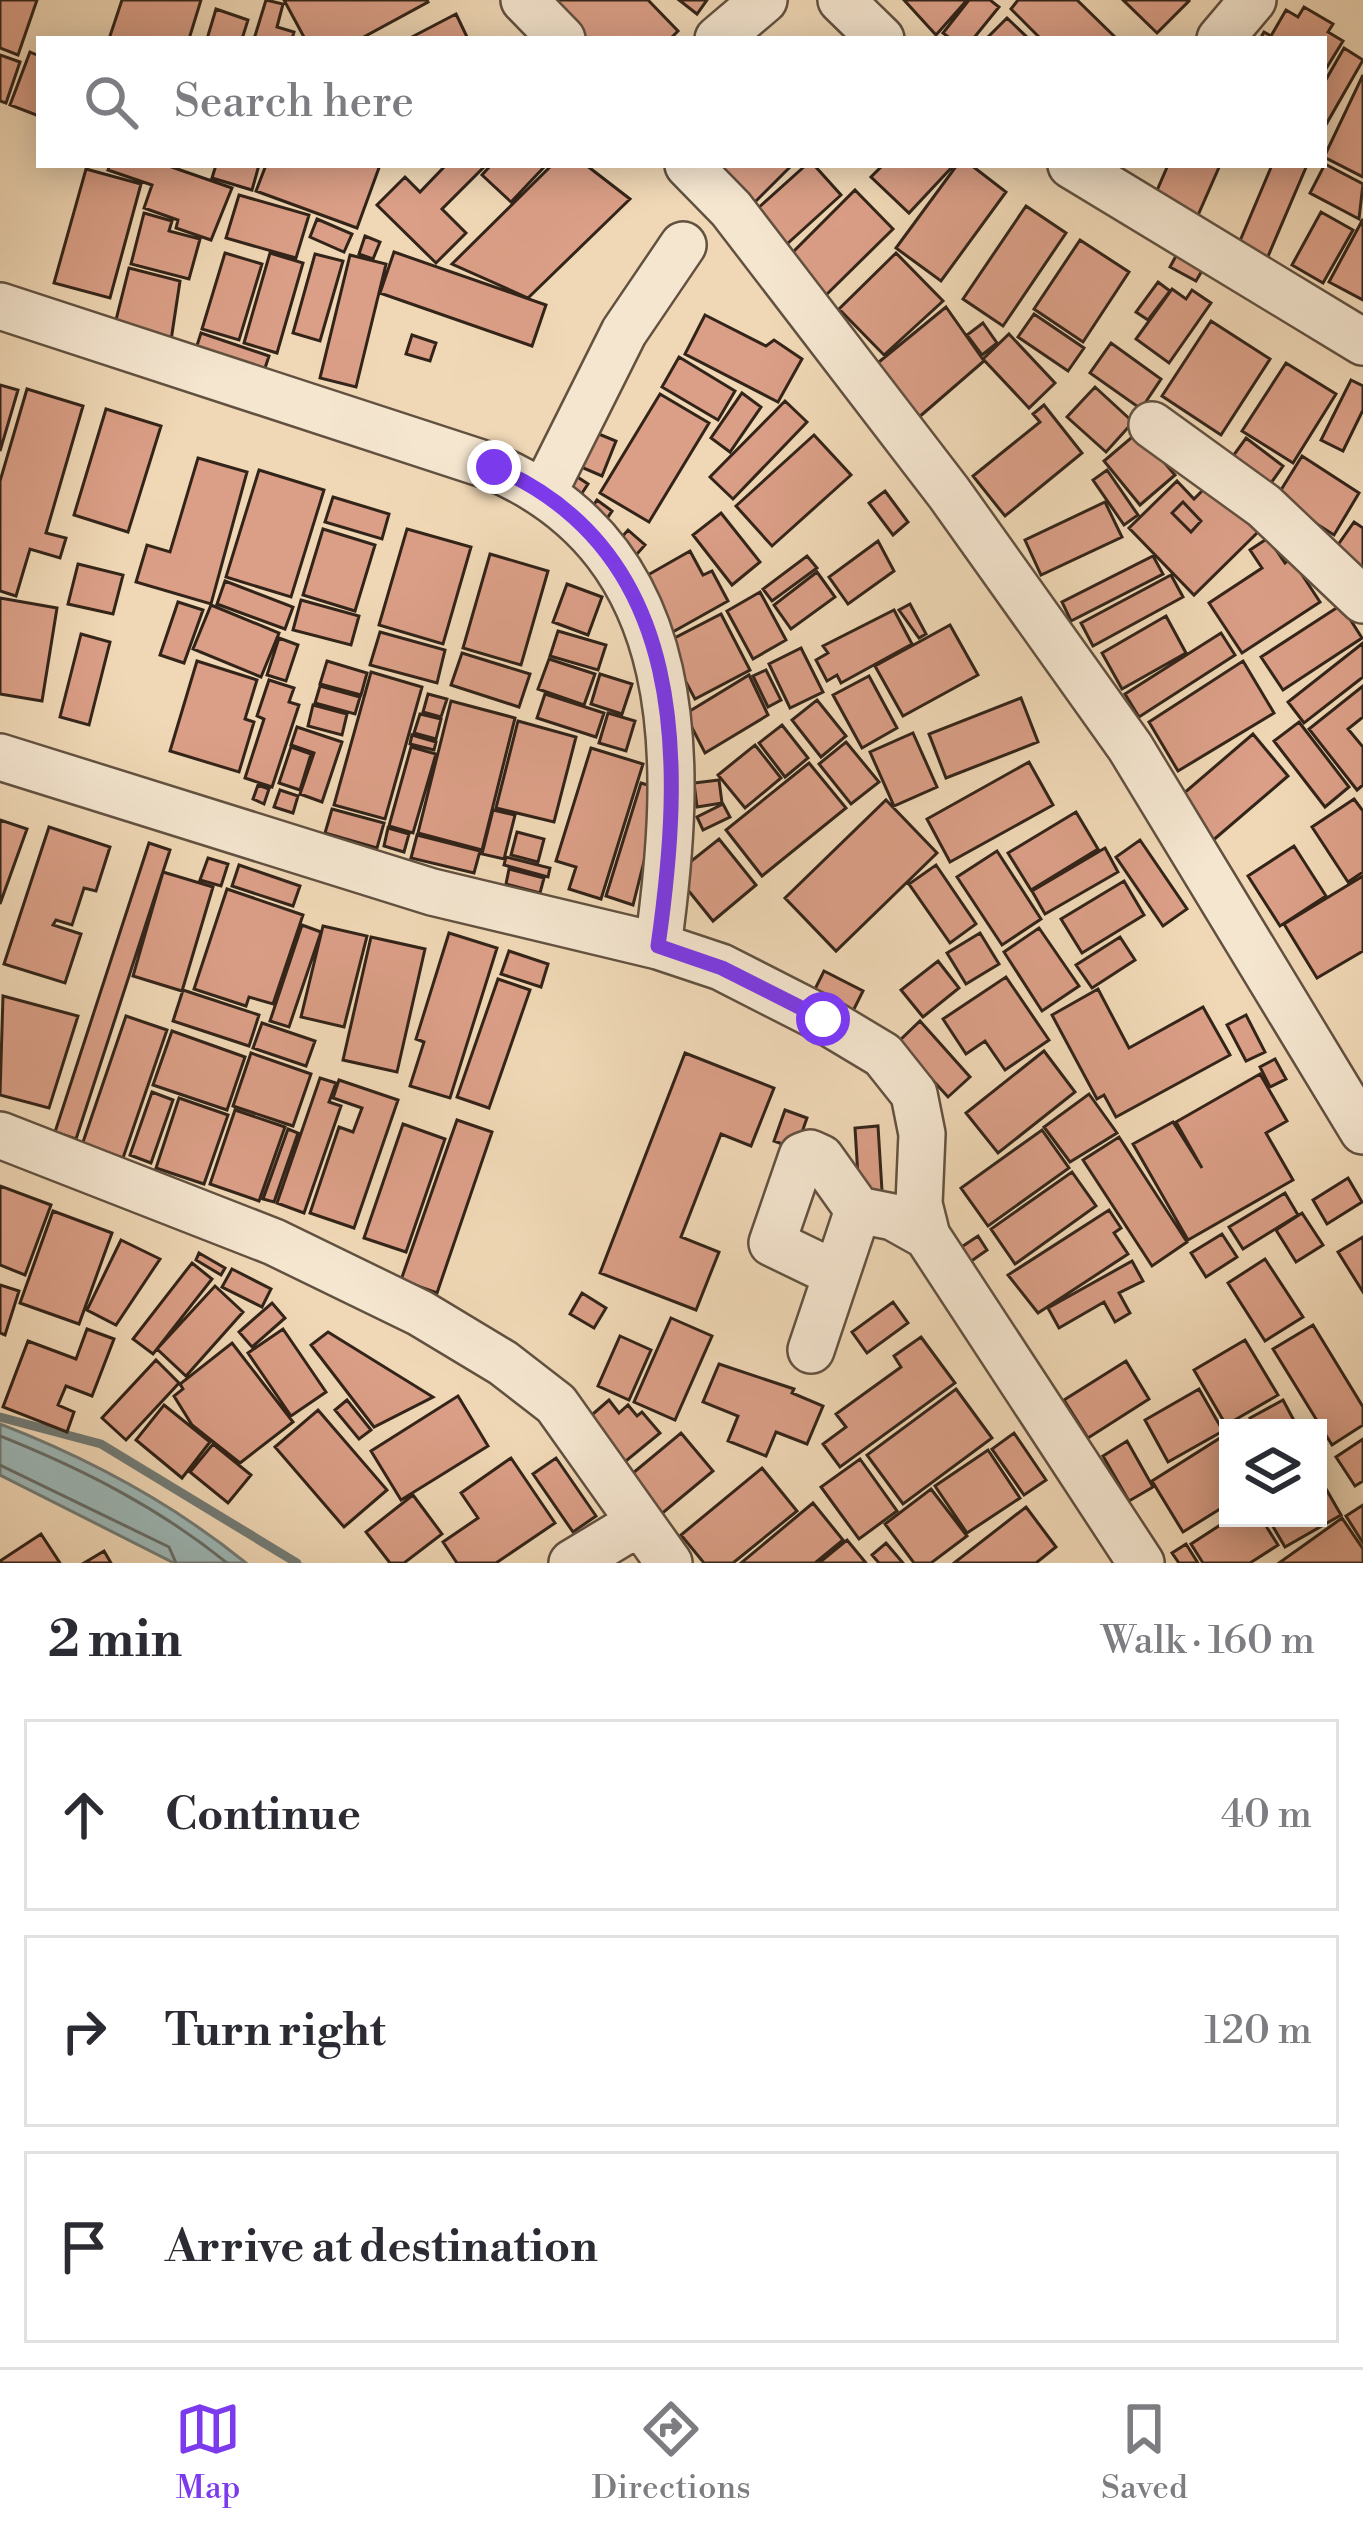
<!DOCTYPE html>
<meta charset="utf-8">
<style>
:root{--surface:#fff;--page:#f7f7f7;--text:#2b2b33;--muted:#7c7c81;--line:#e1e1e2;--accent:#7c3aed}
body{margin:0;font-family:"Libre Bodoni",serif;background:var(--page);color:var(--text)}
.controls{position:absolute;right:36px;bottom:36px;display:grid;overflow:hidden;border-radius:0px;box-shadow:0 6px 30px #0003}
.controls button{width:108px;height:108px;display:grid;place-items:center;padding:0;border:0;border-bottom:3px solid var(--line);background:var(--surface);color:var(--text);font:60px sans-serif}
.stop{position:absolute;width:36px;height:36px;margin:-27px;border:9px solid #7c3aed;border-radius:50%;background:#fff}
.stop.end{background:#7c3aed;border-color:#fff;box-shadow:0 3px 12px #0008}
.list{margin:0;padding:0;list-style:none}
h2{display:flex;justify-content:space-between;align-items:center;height:156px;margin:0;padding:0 48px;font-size:51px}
h2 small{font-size:39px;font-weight:400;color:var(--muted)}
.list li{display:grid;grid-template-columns:78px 1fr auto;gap:36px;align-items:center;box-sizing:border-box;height:192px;margin:0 24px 24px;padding:0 24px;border:3px solid var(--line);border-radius:0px}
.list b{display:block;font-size:45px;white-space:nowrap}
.list em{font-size:39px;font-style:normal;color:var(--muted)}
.icon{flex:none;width:66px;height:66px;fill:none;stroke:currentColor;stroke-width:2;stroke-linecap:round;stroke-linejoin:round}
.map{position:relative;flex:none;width:1363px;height:1563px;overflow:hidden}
.search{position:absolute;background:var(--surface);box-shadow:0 6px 30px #0003;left:36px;right:36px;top:36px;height:132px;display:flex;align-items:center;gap:30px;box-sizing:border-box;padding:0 42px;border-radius:0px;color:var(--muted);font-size:45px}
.sheet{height:804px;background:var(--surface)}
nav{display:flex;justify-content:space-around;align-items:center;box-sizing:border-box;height:168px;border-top:3px solid var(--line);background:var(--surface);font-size:33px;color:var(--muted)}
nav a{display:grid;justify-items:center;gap:6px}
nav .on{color:var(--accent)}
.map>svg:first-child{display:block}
.water{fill:#9db8b7;stroke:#737d78;stroke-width:3}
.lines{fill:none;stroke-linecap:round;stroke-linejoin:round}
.shore{stroke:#686e68;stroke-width:3}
.stream{stroke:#737d78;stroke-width:9}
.building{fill:#db9f87;stroke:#332419;stroke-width:3;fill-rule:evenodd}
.minor-casing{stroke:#625140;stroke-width:50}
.minor{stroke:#f5e6d0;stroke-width:45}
.route{stroke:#7c3aed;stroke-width:15}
</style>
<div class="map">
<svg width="1363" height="1563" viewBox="0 0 1363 1563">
<rect width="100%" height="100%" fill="#f0d8b6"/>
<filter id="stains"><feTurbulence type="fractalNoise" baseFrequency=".00167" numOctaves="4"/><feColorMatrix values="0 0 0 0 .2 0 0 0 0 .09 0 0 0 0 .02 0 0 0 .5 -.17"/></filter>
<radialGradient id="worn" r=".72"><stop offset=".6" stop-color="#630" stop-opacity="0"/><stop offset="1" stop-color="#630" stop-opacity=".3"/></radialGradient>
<path class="water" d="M0,1424C90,1459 171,1502 246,1563H174L0,1475Z"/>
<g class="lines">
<path class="shore" d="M0,1436C82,1469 158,1507 227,1563
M0,1465L169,1547L176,1563"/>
<path class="stream" d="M0,1417L101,1444L297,1563"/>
</g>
<path class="building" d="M0,0H37L18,55L0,48Z
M122,0H201L189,39H109Z
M266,0L283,4L277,27L294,32L292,39H254Z
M284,0H427L428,2L360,39H305Z
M539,0H648L678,31L670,39H574Z
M679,0H707L697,14Z
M904,0H967L936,35Z
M969,0H990L999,7L973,39H951L943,33Z
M1018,0H1077L1117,39H1041L1011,9Z
M1123,0H1188L1189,1L1157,33Z
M1304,7L1333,24L1328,32L1343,41L1324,72V39H1260L1264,32L1271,36L1286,10L1298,17Z
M216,9L248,20L242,39H207Z
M456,14L468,39H408Z
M1007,18L1029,39H986Z
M1344,48L1363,60L1324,128V83Z
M30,52L39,56V116L10,105Z
M0,55L20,62L6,103L0,101Z
M1363,75V177L1324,157Z
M1325,164L1363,184L1359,219L1310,193Z
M110,165H166L232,188L211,240L176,228L178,220L144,208L152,185L108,170Z
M216,165H259L252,190L212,178Z
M266,165H380L357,228L256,191Z
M446,165H486L442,209L466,233L436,263L377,205L405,177L420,192Z
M491,165H546L511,202L482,175Z
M552,165H586L630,199L528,298L452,264Z
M720,165H792L751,206L715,170Z
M806,165H814L841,195L787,244L756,210Z
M883,165H952L953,166L909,213L871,177Z
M957,165H971L1006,192L941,281L896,248Z
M1168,165H1220L1195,222L1152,202Z
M1272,165H1307L1266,261L1237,248Z
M86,169L141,184L110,298L54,283Z
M855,190L893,229L822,299L784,261Z
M239,195L309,215L296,258L226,238Z
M1026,206L1066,233L1003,326L963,299Z
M1321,212L1353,230L1323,283L1292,265Z
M144,213L172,221L169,231L200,239L189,279L131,264Z
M317,219L352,234L344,252L310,237Z
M1363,219V300L1329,282Z
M365,236L380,242L373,259L359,254Z
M1080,240L1129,272L1083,342L1034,309Z
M394,252L546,305L532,346L380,293Z
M225,253L262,264L239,340L202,329Z
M270,253L303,263L277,353L244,343Z
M896,253L943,301L884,355L839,309Z
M315,254L343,261L320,341L293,333Z
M1177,254L1203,269L1196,281L1170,267Z
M350,255L386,264L356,387L320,378Z
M129,268L180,281L170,347L113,332Z
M1158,282L1170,291L1148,320L1136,312Z
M1172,289L1186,299L1192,290L1211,303L1169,363L1136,339Z
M946,307L984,361L918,418L874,366Z
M1034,314L1084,348L1068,371L1018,337Z
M705,315L766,346L774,340L802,359L778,402L685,354Z
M1211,321L1270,359L1221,435L1162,396Z
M983,323L997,343L982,355L967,335Z
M201,333L269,356L261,380L193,358Z
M1009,334L1055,383L1029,408L983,359Z
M412,335L436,343L430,361L406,354Z
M1111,343L1161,379L1141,409L1090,373Z
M679,357L735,391L718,420L662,387Z
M1286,363L1336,394L1293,463L1242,431Z
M1351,380L1363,386V410L1343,451L1321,440Z
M0,385L18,390L0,451Z
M1095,387L1133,422L1106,452L1067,417Z
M27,389L83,406L46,533L66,538L60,558L30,549L16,596L0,591V481Z
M742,393L761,407L730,452L711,438Z
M660,394L709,423L649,522L600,493Z
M785,401L807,422L733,499L710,477Z
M1044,405L1082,453L1005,516L973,476L1040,422L1033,414Z
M106,409L161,426L128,532L74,515Z
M589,430L616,441L602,476L574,464Z
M1138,432L1175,475L1140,505L1104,461Z
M814,435L851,475L772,546L736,506Z
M1246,438L1283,466L1266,490L1228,463Z
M1302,456L1359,493L1334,535L1276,498Z
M198,458L247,472L211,604L136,582L147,545L170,552Z
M259,470L324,490L291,597L226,577Z
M1107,470L1138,515L1124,525L1093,480Z
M576,476L588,484L573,507L561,499Z
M1177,481L1194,499L1210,483L1258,532L1194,595L1129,528ZM1183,502L1201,521L1191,532L1172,513Z
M885,491L908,522L893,535L869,503Z
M333,497L389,514L382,539L325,522Z
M597,500L612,511L602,526L587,515Z
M1105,502L1122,537L1041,575L1025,540Z
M1183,502L1201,521L1191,532L1172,513Z
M721,513L760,562L732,585L693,535Z
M1354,522L1363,528V583L1328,559Z
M323,529L375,545L355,611L303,595Z
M407,529L471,547L443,644L379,625Z
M628,530L645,545L630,562L613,547Z
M1268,538L1285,563L1291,558L1320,602L1242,653L1209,603L1262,568L1250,550Z
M878,541L894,571L848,604L829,577Z
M690,551L703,575L712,571L728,601L662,638L632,584Z
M490,554L548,571L521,665L463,648Z
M807,556L817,568L772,601L763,589Z
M1153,556L1163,574L1071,621L1062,602Z
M78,564L123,575L113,614L68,604Z
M817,572L835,597L791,629L774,605Z
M1171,575L1183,597L1093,646L1081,623Z
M225,581L293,607L285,629L217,604Z
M567,584L602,597L588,635L553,622Z
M760,592L786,640L753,659L727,611Z
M0,598L57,608L42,701L0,694Z
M301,600L359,616L351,645L293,630Z
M178,602L203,610L184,663L160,655Z
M910,604L926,634L919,638L899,610Z
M211,605L279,633L261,677L193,649Z
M1341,605L1362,638L1283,690L1261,657Z
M894,610L912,644L841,683L837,675L827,681L816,660L828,653L823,646Z
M721,614L750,670L695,699L665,643Z
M1166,616L1186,653L1122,689L1102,653Z
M950,625L978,675L903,716L875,666Z
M558,631L606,645L598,670L550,656Z
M380,632L445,650L437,683L370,665Z
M1221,633L1235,655L1139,717L1125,694Z
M81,634L110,642L89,725L60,717Z
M279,638L298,645L286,681L267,675Z
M1363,643V677L1304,723L1288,702Z
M801,648L823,692L790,708L769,664Z
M462,653L530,674L519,707L451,685Z
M549,659L595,674L584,705L538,689Z
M197,661L257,680L245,719L254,722L239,772L170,751Z
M327,661L367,673L361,695L320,684Z
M1243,661L1274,713L1178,771L1149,722Z
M766,670L781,700L768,707L753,676Z
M371,672L422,687L385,819L334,805Z
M600,674L632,684L622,714L591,704Z
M749,675L768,715L705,753L685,714Z
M869,676L897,728L862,748L833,695Z
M269,680L294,688L289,702L299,705L272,787L245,778L264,719L257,716Z
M320,686L360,697L355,714L315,703Z
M1363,686V717L1348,729L1363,747V785L1357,790L1309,729Z
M428,694L447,699L441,717L423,712Z
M545,694L604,713L596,737L537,718Z
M1021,698L1038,742L946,778L929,734Z
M817,700L846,736L821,757L792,720Z
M451,701L515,718L482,850L418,833Z
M313,705L347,714L342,735L308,726Z
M608,713L635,721L626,751L599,743Z
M420,714L441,719L436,739L414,733Z
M518,721L576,737L554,822L496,808Z
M1299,722L1349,787L1325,807L1274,741Z
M782,725L808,758L785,777L759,743Z
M297,727L342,742L322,802L300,794L314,753L291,745Z
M913,733L937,787L894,806L870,752Z
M1253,734L1288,776L1211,842L1176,800Z
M412,735L436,742L434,750L410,744Z
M846,742L879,782L851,804L819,764Z
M755,745L781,778L745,808L718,775Z
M291,747L311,754L300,790L279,783Z
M411,747L436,754L413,833L389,826Z
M591,748L643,764L601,899L569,889L576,867L556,861Z
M1029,762L1053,805L950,862L927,819Z
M809,763L846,808L762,876L726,830Z
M719,780L722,803L697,807L694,783Z
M641,783L658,788V806L633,905L606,896Z
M258,785L269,789L264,804L253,799Z
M280,790L298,796L293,813L274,807Z
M1354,799L1363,811V872L1348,882L1312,827Z
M886,800L937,853L836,951L785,898Z
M723,804L730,817L703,830L697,817Z
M332,809L384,823L377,848L325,833Z
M493,810L515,815L504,859L482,854Z
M1076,812L1098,849L1031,890L1008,853Z
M0,820L27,829L0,904Z
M49,827L110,847L96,891L84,888L72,925L56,920L53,925L81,934L65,983L4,964Z
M388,828L409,834L404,852L384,846Z
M517,832L544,839L538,862L511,855Z
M417,835L480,851L474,873L411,858Z
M719,839L756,885L713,921L675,874Z
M1140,840L1187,909L1163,926L1116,857Z
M149,843L170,850L76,1139L55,1132Z
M1294,846L1326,896L1280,926L1248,876Z
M1105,848L1118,872L1045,914L1032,891Z
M997,851L1041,919L1002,945L957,877Z
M506,857L550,868L548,877L504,865Z
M208,858L228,864L221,886L200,880Z
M239,865L300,886L293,906L232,886Z
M936,865L976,924L950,943L909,884Z
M509,869L544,878L540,893L506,884Z
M163,872L213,887L182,991L133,976Z
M1363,876V951L1317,978L1284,924Z
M1124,881L1144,915L1082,953L1061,919Z
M227,889L303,915L273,1004L249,997L246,1006L194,989Z
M302,925L321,932L289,1027L270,1021Z
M323,926L367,936L344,1027L301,1017Z
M1039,928L1079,986L1042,1011L1004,952Z
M449,933L497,948L450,1098L410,1086L424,1042L416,1039Z
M980,933L999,964L966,984L947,953Z
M371,937L425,949L397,1072L343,1060Z
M1120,937L1135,960L1092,988L1076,965Z
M509,951L548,964L541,987L501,974Z
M938,961L959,988L923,1017L901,990Z
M824,971L863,991L849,1019L810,999Z
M1006,977L1049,1040L1005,1070L985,1041L966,1054L943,1019Z
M498,979L530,990L489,1108L457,1097Z
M1098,989L1129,1048L1203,1007L1230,1055L1116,1117L1104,1095L1097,1099L1052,1015Z
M183,990L259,1015L249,1046L173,1021Z
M3,996L78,1016L49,1108L0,1095Z
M1246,1015L1265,1052L1246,1061L1227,1025Z
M126,1016L167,1030L123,1158L82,1145Z
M920,1021L970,1077L948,1097L898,1042Z
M262,1023L315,1041L306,1066L253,1048Z
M172,1031L245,1057L227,1110L153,1085Z
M1044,1051L1075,1092L998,1153L966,1113Z
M251,1053L311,1074L293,1126L233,1106Z
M685,1053L774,1088L751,1146L721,1134L681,1237L719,1252L696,1310L600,1273Z
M1275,1059L1286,1079L1270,1087L1260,1067Z
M1260,1074L1287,1121L1266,1133L1293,1180L1188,1240L1133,1144L1173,1122L1202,1168L1176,1122Z
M320,1078L336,1083L329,1102L341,1106L304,1213L277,1203Z
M339,1080L398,1100L354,1228L310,1213L339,1127L353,1132L362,1108L333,1098Z
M152,1092L173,1100L151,1163L130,1155Z
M1089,1094L1117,1133L1070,1162L1044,1127Z
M179,1098L228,1115L204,1184L156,1168Z
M235,1110L285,1127L259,1201L210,1184Z
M785,1110L807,1118L796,1149L774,1141Z
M457,1120L492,1132L437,1293L401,1280Z
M403,1124L445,1139L406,1252L364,1238Z
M878,1126L883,1207L860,1208L855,1128Z
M288,1129L298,1133L274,1202L263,1199Z
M1042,1130L1069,1168L988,1226L961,1188Z
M1119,1137L1187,1242L1152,1266L1083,1160Z
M1072,1172L1096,1206L1015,1264L991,1229Z
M1348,1178L1362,1202L1327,1224L1313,1200Z
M0,1186L51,1205L25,1275L0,1265Z
M1285,1193L1298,1215L1243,1249L1229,1227Z
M1109,1210L1121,1228L1114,1233L1128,1254L1038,1313L1008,1275Z
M53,1211L112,1233L79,1324L20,1303Z
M1302,1213L1323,1245L1296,1262L1276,1230Z
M1222,1234L1237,1257L1206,1277L1191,1253Z
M978,1236L987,1250L970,1262L960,1248Z
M1363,1237V1292L1338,1252Z
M121,1240L160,1259L116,1325L87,1310Z
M199,1253L225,1268L221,1275L196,1260Z
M1265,1259L1303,1317L1265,1341L1228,1283Z
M1132,1261L1143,1281L1119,1293L1130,1313L1115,1322L1104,1302L1059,1328L1048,1308Z
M192,1263L212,1279L153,1354L133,1339Z
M232,1269L271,1289L262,1307L222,1287Z
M0,1285L19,1291L5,1335L0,1333Z
M215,1286L243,1312L186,1376L157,1349Z
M582,1293L606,1308L594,1328L570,1314Z
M893,1302L908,1323L867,1353L852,1332Z
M272,1303L285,1318L252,1347L239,1332Z
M671,1318L712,1336L675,1420L634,1402Z
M1313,1325L1363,1407V1425L1332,1445L1273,1349Z
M87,1329L114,1339L92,1396L66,1386L58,1405L74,1412L67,1432L3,1407L28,1341L76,1359Z
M283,1329L326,1392L291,1416L248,1353Z
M328,1332L433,1397L374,1427L311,1345Z
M620,1336L651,1350L629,1400L598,1386Z
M921,1337L955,1383L840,1467L823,1444L846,1427L836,1414L901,1367L894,1356Z
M1245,1340L1278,1395L1226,1425L1194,1370Z
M232,1343L293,1422L240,1463L192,1425L174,1396L183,1389L180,1384Z
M156,1360L179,1383L126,1440L102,1418Z
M1126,1361L1149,1399L1088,1438L1064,1400Z
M719,1364L794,1389L792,1393L823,1406L807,1444L776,1432L766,1456L728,1441L738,1416L703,1402Z
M956,1389L992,1438L903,1504L867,1455Z
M1199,1389L1223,1431L1168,1462L1145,1420Z
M458,1396L488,1446L401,1500L371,1451Z
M347,1400L371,1430L359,1439L335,1410Z
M609,1400L619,1413L628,1405L637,1416L642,1412L660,1433L615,1470L579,1426Z
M1283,1400L1298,1428H1255L1250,1418Z
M164,1405L210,1442L182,1478L136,1440Z
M318,1410L387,1490L344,1527L275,1447Z
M681,1433L713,1471L659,1516L627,1478Z
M1014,1433L1046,1480L1024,1495L992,1449Z
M1228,1433V1504L1183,1532L1152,1481Z
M1363,1439V1481L1355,1486L1336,1457Z
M1127,1441L1153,1487L1129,1501L1103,1456Z
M213,1444L251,1475L228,1503L190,1472Z
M988,1450L1020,1498L967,1533L935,1486Z
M511,1458L555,1523L496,1563H457L443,1542L478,1518L461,1493Z
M556,1458L596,1516L573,1532L533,1474Z
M860,1459L897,1511L859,1539L821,1487Z
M762,1468L797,1511L733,1563H704L681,1535Z
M1318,1475L1341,1515L1285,1547L1268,1518H1318Z
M931,1489L967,1536L931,1563H914L885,1524Z
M413,1495L442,1534L404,1563H390L366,1532Z
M813,1503L843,1540L815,1563H741Z
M1363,1505V1543L1346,1516Z
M1026,1507L1056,1547L1036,1563H954Z
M1231,1518H1261L1278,1545L1250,1563H1203L1191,1544Z
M1342,1518L1363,1549V1563H1279Z
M41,1534L60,1563H0V1561Z
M847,1540L866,1563H819Z
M886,1543L903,1563H879L872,1555Z
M1186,1544L1198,1563H1179L1172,1553Z
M104,1551L111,1563H84Z"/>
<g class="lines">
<defs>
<path id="minor" d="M524,0L562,39
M841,0L881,39
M718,39L764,0
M1220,39L1253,0
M688,165L731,209L949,493L1130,747L1363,1131
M1071,165L1363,342
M0,306L493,467C692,553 683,764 658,946
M1152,425L1264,506L1363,600
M544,492L624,332L683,245
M0,757L432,892L658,946L721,967L823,1019L883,1055L914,1094L922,1134L919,1204L927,1236L1141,1563
M0,1135L274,1242L420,1313L503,1363L556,1404L669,1563
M834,1273L772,1243L802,1156L810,1153L821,1158L858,1210
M811,1350L858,1210L893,1217L927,1236
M572,1563L640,1522"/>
</defs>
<use href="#minor" class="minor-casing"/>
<use href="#minor" class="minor"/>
</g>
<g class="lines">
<path class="route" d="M494,467C691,552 684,764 658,946L722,968L823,1019"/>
</g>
<rect width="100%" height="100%" filter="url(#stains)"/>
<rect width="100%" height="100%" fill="url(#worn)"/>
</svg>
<div class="controls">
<button><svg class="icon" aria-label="layers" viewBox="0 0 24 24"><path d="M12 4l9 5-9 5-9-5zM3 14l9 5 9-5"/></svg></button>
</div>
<div class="stop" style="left:823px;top:1019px"></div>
<div class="stop end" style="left:494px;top:467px"></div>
<div class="search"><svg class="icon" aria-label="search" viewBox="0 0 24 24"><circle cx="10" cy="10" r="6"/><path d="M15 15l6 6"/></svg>Search here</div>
</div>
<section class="sheet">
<h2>2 min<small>Walk · 160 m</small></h2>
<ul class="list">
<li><svg class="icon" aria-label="ahead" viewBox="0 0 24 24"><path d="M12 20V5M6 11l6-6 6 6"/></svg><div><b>Continue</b></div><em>40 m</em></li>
<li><svg class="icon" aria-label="right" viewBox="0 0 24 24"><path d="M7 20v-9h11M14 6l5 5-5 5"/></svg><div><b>Turn right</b></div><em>120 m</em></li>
<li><svg class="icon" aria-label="arrive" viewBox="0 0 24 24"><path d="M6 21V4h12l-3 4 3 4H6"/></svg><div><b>Arrive at destination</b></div></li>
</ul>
</section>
<nav>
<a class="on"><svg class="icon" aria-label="map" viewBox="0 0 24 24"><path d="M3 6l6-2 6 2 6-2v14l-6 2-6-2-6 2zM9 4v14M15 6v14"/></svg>Map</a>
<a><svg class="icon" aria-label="directions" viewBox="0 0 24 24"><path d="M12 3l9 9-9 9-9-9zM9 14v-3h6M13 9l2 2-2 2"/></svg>Directions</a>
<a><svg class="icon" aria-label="saved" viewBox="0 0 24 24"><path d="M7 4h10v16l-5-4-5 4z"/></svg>Saved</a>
</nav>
